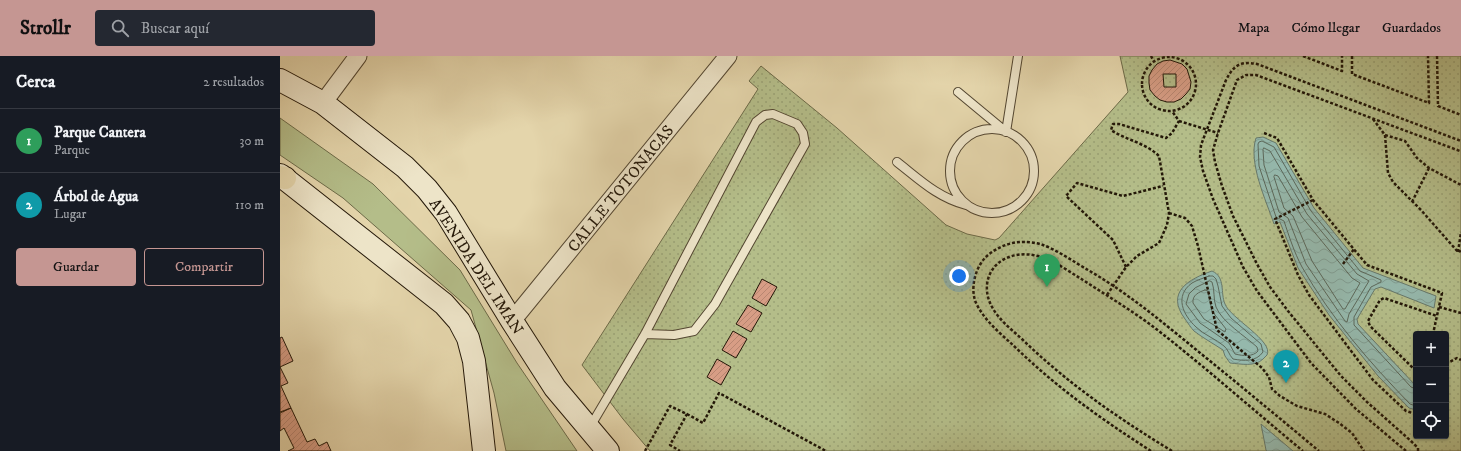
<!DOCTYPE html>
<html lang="es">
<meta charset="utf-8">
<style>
:root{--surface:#171b24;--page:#242831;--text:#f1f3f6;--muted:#9ea1a6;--line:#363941;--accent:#c59692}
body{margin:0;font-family:"IM FELL DW Pica",serif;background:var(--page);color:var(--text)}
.controls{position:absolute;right:12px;bottom:12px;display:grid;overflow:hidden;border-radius:4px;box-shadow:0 1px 3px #0004}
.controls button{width:36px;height:36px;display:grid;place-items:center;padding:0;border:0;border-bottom:1px solid var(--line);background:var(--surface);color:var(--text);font:20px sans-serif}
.you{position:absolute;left:679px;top:220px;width:14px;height:14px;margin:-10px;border:3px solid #fff;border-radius:50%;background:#1a73e8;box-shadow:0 0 0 6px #1a73e833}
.badge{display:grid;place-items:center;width:26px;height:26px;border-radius:50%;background:var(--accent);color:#fff;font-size:13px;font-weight:700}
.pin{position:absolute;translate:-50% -33px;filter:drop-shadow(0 1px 2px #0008)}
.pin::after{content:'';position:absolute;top:21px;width:14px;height:12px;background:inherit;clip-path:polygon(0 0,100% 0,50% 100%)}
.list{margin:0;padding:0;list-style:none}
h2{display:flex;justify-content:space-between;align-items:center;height:52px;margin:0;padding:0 16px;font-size:17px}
h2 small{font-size:13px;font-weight:400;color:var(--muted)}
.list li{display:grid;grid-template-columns:26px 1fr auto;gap:12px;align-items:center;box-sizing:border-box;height:64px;padding:0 16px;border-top:1px solid var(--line)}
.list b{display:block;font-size:15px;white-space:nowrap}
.list p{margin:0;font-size:13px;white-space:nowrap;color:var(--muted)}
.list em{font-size:13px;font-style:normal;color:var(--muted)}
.actions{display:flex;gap:8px;padding:12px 16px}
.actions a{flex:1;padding:9px 0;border:1px solid var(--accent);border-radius:4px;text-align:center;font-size:14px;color:var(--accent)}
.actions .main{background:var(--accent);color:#111}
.icon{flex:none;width:22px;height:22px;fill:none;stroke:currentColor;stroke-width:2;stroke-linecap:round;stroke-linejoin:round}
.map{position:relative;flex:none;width:1181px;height:395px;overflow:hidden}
header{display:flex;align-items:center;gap:24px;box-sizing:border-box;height:56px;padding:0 20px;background:var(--accent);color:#111}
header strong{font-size:19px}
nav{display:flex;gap:22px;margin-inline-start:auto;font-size:14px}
.search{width:280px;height:36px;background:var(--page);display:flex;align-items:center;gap:10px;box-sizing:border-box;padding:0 14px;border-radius:4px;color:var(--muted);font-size:15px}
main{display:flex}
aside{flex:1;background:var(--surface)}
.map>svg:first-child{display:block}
.grass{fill:#b4bd89;stroke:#6c6a48}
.park{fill:url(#park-dots);stroke:#6c6a48;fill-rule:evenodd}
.water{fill:url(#water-waves);stroke:#67786a}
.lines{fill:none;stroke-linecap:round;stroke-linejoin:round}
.shore{stroke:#5c685a;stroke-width:1}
.building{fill:url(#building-hatch);stroke:#231708;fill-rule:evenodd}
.lane-casing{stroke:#534631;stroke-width:10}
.street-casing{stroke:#534631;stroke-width:19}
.secondary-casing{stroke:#231708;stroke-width:24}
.primary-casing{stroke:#231708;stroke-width:24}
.path{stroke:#231708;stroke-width:2.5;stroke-dasharray:3 2;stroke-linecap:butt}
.lane{stroke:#ede4c8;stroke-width:8}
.street{stroke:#ede4c8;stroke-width:17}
.secondary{stroke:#ede4c8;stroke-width:22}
.primary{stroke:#e4d5ab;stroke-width:22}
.labels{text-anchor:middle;stroke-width:4;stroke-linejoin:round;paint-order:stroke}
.street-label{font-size:16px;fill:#231708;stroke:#ede4c8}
</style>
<header>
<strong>Strollr</strong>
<div class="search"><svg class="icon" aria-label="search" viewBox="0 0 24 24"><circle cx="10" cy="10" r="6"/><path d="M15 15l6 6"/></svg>Buscar aquí</div>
<nav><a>Mapa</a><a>Cómo llegar</a><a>Guardados</a></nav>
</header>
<main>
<aside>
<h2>Cerca<small>2 resultados</small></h2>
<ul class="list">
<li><span class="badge" style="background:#2e9e5b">1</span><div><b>Parque Cantera</b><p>Parque</p></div><em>30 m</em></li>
<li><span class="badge" style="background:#0f9aa8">2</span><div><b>Árbol de Agua</b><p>Lugar</p></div><em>110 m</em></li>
</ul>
<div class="actions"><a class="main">Guardar</a><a>Compartir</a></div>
</aside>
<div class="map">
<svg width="1181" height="395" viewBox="0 0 1181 395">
<defs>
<pattern id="park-dots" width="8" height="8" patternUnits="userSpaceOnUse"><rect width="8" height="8" fill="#b4bd89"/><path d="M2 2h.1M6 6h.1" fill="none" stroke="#9aa275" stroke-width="1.8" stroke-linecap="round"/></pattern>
<pattern id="water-waves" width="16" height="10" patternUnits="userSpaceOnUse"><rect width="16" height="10" fill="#95b8ac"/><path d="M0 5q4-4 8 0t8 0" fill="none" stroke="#809d92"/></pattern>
<pattern id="building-hatch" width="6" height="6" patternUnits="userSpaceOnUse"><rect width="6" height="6" fill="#d79d85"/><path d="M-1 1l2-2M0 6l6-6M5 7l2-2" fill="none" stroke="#b88671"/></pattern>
</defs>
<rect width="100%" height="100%" fill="#e4d5ab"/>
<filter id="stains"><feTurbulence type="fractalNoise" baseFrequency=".005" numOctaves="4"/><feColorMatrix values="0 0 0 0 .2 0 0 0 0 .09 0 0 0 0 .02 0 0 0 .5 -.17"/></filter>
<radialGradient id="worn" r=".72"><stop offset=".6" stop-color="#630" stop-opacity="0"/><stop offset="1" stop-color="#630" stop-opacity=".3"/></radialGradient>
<path class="grass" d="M0,62L93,128L180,214L237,307L297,395H226L214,337L191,254L63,142L0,99Z"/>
<path class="park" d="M840,0H1181V395H370L343,363L302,309L478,33L469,25L481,10L557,72L666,169L687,178L715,184L719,182L848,36ZM1136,278H1166V380H1136Z"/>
<path class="water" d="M983,81L996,87L1034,152L1083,212L1156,240L1154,252L1101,231L1095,233L1077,263L1078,268L1136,330V354L1129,352L1098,320L1049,259L1018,212L1000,166L994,168C986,144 968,107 976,82Z
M932,215C946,221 940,237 945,248C950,262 994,285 987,299C986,300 984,302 983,303C975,311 961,308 950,307L945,300L943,294C934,288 923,282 914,275C911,272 908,267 905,263C885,236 909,223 932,215Z
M981,368L1013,395H987L986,394Z"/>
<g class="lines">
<path class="shore" d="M984,92L990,95L1027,158L1077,218L1089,225L1069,258L1067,266L1065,265L1026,208L1008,162L999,156L984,109L983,94Z
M995,119L998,120L1022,161L1072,222L1080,227L1065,253H1063L1061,250L1032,205L1013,160L1004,152L994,121Z
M929,220H933L936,223L938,230L942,250L951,262L981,288L983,296C976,306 964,305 953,303C949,299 948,293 944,290C936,283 924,279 916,271C903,259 894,240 912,227C917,224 924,222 929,220Z
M930,225L932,226C935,234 933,243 936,251C942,266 965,280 977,291L978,295C973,301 963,300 955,298L949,287L920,267L906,248L909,238L915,232Z
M925,234L928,235L932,255L946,273L945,276L924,263L913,247C912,239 919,236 925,234Z
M1136,333L1131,331L1074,269V261L1091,231L1101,226V224L1080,215L1031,155L994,91L982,85L979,86L978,88L979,110L996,161L1004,165C1009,180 1014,196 1022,211C1051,262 1090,307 1130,348L1136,350"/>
</g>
<path class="building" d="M890,4L902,8L907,13L911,26L910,33L906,38L901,43L894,46H887L880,44L875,40L870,34L869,27V20L872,14L877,8L883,5ZM883,18H896V31H884Z
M482,223L497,231L486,250L472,242Z
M468,249L482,257L471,276L456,268Z
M453,275L467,283L456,302L442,294Z
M2,281L13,305L0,311L8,327L1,330L11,352L0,356V282Z
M437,303L451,311L441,329L427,321Z
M11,352L27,386L35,383L39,390L47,386L51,395H8L14,392L4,372L0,375V357Z"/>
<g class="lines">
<defs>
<path id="lane" d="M678,36L725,75
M670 115a42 42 0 1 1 84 0a42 42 0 1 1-84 0Z
M726,76L738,0
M617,106C640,124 657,141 686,149
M310,371L365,278L476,66L485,59L493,58L517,68L523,77L525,88L435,248L414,275L394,279L365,278"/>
<path id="street" d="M43,47L78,0
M232,265L448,0"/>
<path id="secondary" d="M0,24L43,47L125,111L147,133L166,157L232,265L275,332L328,395
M0,119L164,248L179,265L188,282L194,305L204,395"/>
<path id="primary" d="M0,121L5,122"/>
</defs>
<use href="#lane" class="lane-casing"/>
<use href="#street" class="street-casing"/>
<use href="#secondary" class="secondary-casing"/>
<use href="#primary" class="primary-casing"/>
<path class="path" d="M871,0L874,6
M1023,0L1062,15V0
M1072,0V18L1149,47L1148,0
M1157,0L1158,50L1181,59
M862 28a27 27 0 1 1 54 0a27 27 0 1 1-54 0Z
M1093,63L1105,79L1108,117L1113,126L1141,154L1178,196L1181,195
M899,65L938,77
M984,77L997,82L1033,144L1087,209L1162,237L1153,278
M1105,79L1125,85L1137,102L1149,112L1181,129
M1033,144L995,163L1018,219L1029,239L1093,324L1126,355L1136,358
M1132,146L1149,112
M889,157L905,162L912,170L918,190L937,274L982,312L989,321L992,333L1000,340L1017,350L1045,358L1059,367L1072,377L1084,395
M1178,196L1181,176
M1063,208L1074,193
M846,211L833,184L786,140L797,127L843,140L883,130
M827,239L846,211L857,200L879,187L887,169L889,157L879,100C866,87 846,84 831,74L833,68H839L886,82L892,77L899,65L892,55
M1159,251L1181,257
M1166,308L1177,302L1181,304
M1136,315L1090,270L1088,265L1100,244L1104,242L1157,260
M1166,337L1168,341
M407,358L423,367L439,337L546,395
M365,395L390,350L407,358L390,389L400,395
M871,395C821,363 776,331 734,290C721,278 706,266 697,249C689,234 695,210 708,199C723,187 740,183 760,188C776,193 794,206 808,214C846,236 880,264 914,292C956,326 997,360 1039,395
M892,395C838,362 790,329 745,286C736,277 726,270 719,261C692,230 713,193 753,199C771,202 788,215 803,224C826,239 849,253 871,269C923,309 972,353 1023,395
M1126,395L1076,353L1031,307L977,235L963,211L933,143L923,115L920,101L921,89L946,24C954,9 960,5 977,8L1181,85
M1138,395V392L1131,385L1087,346L1061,320L1008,255L990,231L977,208L953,160L942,130L935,106L933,94L938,77L957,24L966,19H976L1180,95"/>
<use href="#lane" class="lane"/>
<use href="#street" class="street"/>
<use href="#secondary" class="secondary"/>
<use href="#primary" class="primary"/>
</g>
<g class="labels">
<g class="street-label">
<text transform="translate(340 132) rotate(-51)" y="6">CALLE TOTONACAS</text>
<text transform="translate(197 210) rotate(57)" y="6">AVENIDA DEL IMAN</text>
</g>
</g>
<rect width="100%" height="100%" filter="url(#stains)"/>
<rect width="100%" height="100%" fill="url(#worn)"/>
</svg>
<div class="controls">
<button>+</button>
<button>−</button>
<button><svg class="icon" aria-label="locate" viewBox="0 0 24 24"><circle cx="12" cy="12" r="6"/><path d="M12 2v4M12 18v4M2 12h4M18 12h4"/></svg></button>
</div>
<div class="you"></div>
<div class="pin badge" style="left:767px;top:231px;background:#2e9e5b">1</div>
<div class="pin badge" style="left:1006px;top:327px;background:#0f9aa8">2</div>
</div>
</main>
